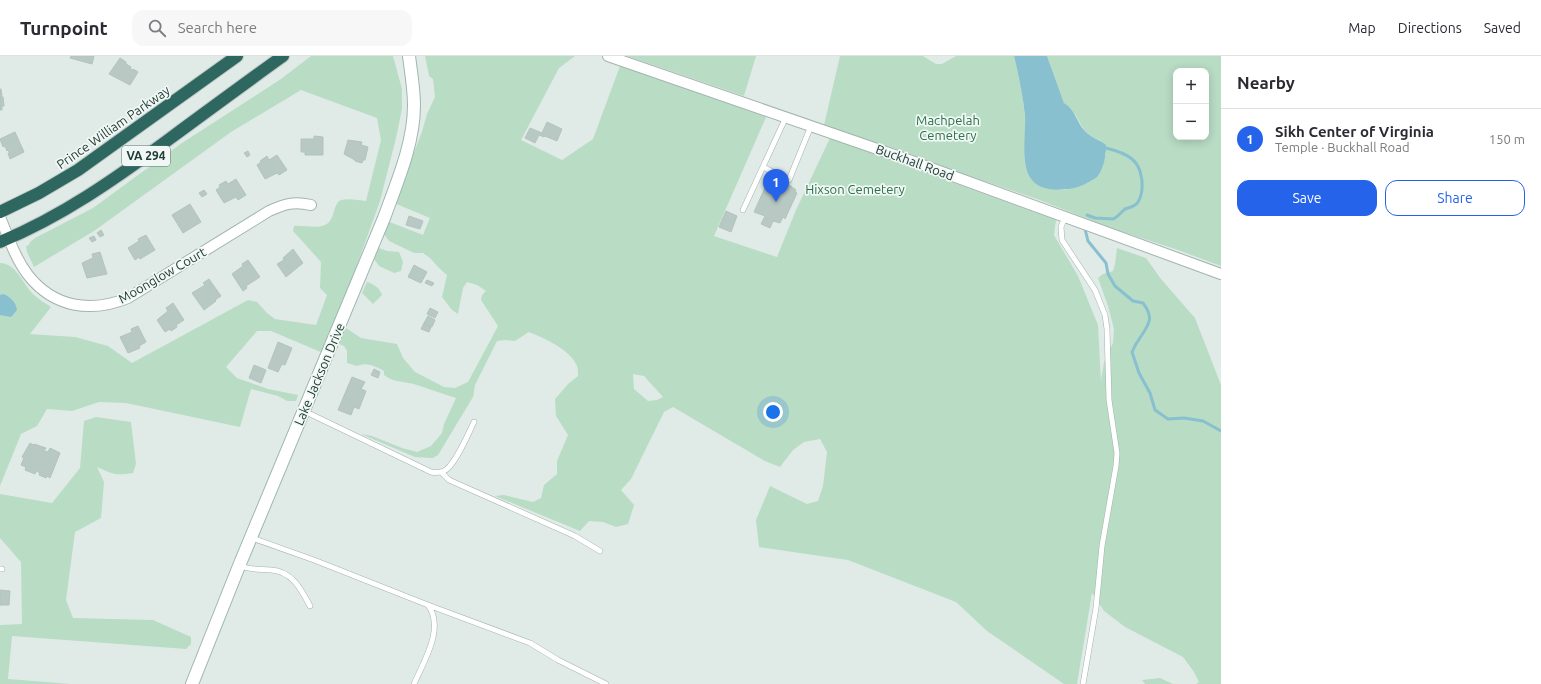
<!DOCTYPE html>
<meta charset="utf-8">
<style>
:root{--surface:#fff;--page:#f7f7f7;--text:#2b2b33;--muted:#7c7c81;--line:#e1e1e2;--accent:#2563eb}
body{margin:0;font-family:Ubuntu,sans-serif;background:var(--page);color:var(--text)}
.controls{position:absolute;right:12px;top:12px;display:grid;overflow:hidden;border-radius:8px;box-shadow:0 2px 10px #0003}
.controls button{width:36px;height:36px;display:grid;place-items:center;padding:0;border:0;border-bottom:1px solid var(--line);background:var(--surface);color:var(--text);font:20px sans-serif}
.you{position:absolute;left:773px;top:356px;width:14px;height:14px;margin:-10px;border:3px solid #fff;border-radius:50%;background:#1a73e8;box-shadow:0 0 0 6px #1a73e833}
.badge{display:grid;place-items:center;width:26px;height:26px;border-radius:50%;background:var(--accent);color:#fff;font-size:13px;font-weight:700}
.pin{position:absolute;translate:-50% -33px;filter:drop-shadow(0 1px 2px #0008)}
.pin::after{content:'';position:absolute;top:21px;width:14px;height:12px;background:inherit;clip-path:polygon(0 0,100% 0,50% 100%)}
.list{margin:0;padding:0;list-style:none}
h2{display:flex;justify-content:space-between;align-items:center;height:52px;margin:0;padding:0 16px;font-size:17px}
h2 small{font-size:13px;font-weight:400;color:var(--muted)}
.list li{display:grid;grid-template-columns:26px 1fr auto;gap:12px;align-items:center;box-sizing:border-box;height:60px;padding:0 16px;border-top:1px solid var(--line)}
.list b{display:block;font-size:15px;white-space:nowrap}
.list p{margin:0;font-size:13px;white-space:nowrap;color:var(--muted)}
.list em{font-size:13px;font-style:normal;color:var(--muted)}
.actions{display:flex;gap:8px;padding:12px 16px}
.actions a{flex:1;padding:9px 0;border:1px solid var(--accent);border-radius:12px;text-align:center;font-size:14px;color:var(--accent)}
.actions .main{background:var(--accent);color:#fff}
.icon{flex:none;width:22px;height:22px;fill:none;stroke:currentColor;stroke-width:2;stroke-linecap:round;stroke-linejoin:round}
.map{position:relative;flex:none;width:1221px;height:628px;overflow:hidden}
header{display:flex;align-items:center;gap:24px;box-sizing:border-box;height:56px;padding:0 20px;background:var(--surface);border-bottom:1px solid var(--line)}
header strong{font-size:19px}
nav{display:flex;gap:22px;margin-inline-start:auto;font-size:14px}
.search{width:280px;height:36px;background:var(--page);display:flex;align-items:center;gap:10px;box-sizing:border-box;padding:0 14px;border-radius:12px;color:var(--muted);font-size:15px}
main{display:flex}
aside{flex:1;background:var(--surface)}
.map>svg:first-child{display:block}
.green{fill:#b9dcc5;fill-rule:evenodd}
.water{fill:#88c0d0}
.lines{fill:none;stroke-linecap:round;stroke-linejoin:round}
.stream{stroke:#88c0d0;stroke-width:3}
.building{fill:#b8c8c3;stroke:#b2c4be}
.lane-casing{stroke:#a3b3ae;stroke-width:6}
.street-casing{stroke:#a3b3ae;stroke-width:12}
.secondary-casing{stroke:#9fb6b0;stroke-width:14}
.highway-casing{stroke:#c1c8c7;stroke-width:14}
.lane{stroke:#fff;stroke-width:5}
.street{stroke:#fff;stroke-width:10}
.secondary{stroke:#fff;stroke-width:12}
.highway{stroke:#2d675f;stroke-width:12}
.labels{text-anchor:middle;stroke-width:3.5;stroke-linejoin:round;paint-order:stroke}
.shield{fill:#f0f7f4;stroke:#5f736f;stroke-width:1}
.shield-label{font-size:12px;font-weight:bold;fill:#213b36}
.park-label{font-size:13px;fill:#2b714b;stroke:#f0f7f4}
.street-label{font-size:13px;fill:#213b36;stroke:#f0f7f4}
</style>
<header>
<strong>Turnpoint</strong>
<div class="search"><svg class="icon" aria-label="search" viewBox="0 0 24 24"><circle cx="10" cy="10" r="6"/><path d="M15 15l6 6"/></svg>Search here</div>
<nav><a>Map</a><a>Directions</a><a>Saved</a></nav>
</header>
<main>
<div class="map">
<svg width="1221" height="628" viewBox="0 0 1221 628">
<rect width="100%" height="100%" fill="#e0ebe7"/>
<path class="green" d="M311,0H393L402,33V53L396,82L380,145L348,234L323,297L271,275H257L226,311L237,322L268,333L298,339L296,345H287L278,340L251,333L240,371L126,347L99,346L72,355L47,353L37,370L21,378L0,430V207C16,207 23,228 33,238C38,243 45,247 51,251L30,278L75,281L108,290L132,307L248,244L257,246L267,257L275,263L316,269L327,239L320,232L321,206L293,175L294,170C303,169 316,173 325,169C336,164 332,148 341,144C349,142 359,144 366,145L381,84L377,62L301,34L231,76L94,175L34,211L27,196L26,190L29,189L30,186L35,182L93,152L182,87L281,23Z
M425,0H575L559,12L521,84L562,104L593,83L620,10L767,59L714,180L777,201L796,154L830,82L1056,164L1054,179L1078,220L1098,269L1101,325L1104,306L1113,287L1114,273L1108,250L1098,222L1103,218L1113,215L1115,208L1117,192L1146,202L1161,223L1195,262L1221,329V628H1196L1199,626L1194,616L1183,601L1125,571L1104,555L1092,537L1077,628H1064L987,575L956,546L848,504L759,491L756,464L770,430L807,448L818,445L823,430L827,396L820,383L804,386L793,394L780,411L765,405L673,351L664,356L631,423L621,434L634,449L628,468L616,471L603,466L589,465L580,475L495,440L504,439L533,446L541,442L544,429L557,418V405L568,379L556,360L555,343L568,328L578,320C578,317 578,313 577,310C571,294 544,282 529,276L515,285L506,284L497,285L475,329L473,341L438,399L433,402L415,401L361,378L372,380L402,392L417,396L431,390L442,377L444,368L456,342C442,338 430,333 417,329C406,325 394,327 384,319V315C374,310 368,306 357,310L347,307V295L344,290L339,288L346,272L361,282L397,288L403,302L415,316L444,331L455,332L468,326L498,270L481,244L482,239L486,235L477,229L467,226L463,232L458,258L452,254L442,241L447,219L439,212L430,202L423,197H414L389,185L383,177L387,165L423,179L430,162L394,147L422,76L427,58L435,41L433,23L429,20ZM633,318L644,320L663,341L657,344L648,345L634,333Z
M627,0H756L744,40Z
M840,0H923L936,8H942L956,0H1014L1021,27L1025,62L1026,110L1032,124L1039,129L1060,134H1066L1097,121L1102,112L1106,97L1100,84C1078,78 1081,57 1064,47L1047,0H1221V210L1178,194L1108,171L1037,143L960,117L908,97L824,69ZM1176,15H1206V81H1176Z
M379,192L387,195L399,196L403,206L401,215L394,217L379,210L374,203Z
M367,226C374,228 380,232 382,239L373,248L362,237Z
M96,361L131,366L136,408L133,417C115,420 113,418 97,411L104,426L101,462L75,476L66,544L73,562L153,564L191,581V588L186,593L12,580L8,623L71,628H0V569L22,568L21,506L0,482V438L52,447L80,412L84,365Z
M1160,622L1173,628H1145L1142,624Z"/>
<path class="water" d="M1014,0H1047L1064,47C1076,54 1076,66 1085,75C1091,82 1099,83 1106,89C1106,99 1104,113 1097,121C1095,123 1090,125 1087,127C1073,135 1043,138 1032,124C1020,110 1026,78 1025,60C1023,40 1019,20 1014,0Z
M4,238C11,242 16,246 17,254L11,261L0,259V239Z"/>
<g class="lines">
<path class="stream" d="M1087,159L1095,162L1113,163C1118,161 1121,156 1125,153C1130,151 1135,151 1138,146C1145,134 1143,112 1132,103C1125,97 1114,94 1106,92
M1085,173L1088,185L1106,207L1108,218L1115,230L1133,245L1143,247C1156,264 1147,270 1138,285C1135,288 1134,293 1132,296L1139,317L1150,337L1155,354L1168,363L1184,362L1203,365L1221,375"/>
</g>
<path class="building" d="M71,0H94L92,8L70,2Z
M120,2L126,6V8L131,11L130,13L133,14V13L138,16L130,29L109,18Z
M0,33H1L2,41H3L4,50H2V54H0Z
M547,66L562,73L557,85L545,80L544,81L539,79L535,87L525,82L530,72L542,77Z
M15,76L24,96L10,103L8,97H10L8,94L7,95L5,90L3,91L0,83Z
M314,80L323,81V99H305V96H301V83H314Z
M348,84L362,86L361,89L368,91L365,104H363L362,107L355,105V104L344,98Z
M248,95L250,99L247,101L244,97Z
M277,99L287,114L279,119L277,117L265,123L257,109L261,106L260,105L267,100L269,104Z
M236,123L246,139L238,144L236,141L224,147L216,134L220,131L219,129L226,125L228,128Z
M771,123L775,125L776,123L781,126V125L788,128L796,134L795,136L797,137L785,163L783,161L780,167L773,165L770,172L761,168L765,160L754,156L768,125H770Z
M204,134L207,138L202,141L199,137Z
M190,148L201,166L183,177L172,159Z
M726,155L737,160L731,176L719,171Z
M409,160L423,165L420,173L406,169Z
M101,174L104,179L100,181L97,177Z
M146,179L155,194L140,203L139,201L135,204L128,192L139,185L138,183Z
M94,180L96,184L92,186L89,182Z
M293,193L303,207L286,221L277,208L284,204L283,202Z
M100,196L107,218L87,222L82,207L93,202L92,198Z
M248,204L260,221L246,230L247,232L243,235L232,218L243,210L242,208Z
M414,209L427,216L421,227L408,221Z
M209,223L221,240L215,244L216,245L204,254L192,237L205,229L203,227Z
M427,224L434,227L432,230L425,227Z
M173,247L184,264L176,269L177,271L171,275L170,273L165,276L157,264L168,255L166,252Z
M430,252L438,256L435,262L427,258Z
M428,260L435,264L432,271L424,267Z
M424,267L431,271L429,276L421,273Z
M138,270L146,286L139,290L140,292L128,297L120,281L132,276L131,273Z
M278,286L292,292L285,309L282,308L278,316L268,312Z
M254,309L266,314L261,327L249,322Z
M374,313L380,316L378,322L371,319Z
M352,321L365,326L361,333L366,335L359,353L354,351L351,359L338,354Z
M30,387L33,389L34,388L46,392L44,395L48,396L50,392L60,397L50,422L47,420L46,422L39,419L40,417L36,415L35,418L25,414L26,411L21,409L24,402L22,401Z
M0,534L10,535L9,549H0Z"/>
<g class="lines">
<defs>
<path id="lane" d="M763,111L789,124L811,70
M743,154L786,61
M1065,161L1061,171L1062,184L1095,234L1105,259L1107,273L1109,344L1117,397L1116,410L1102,490L1096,552L1083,628
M304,355L431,416C435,417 439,417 444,415C455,410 468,378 474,366
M441,416L449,424L575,480L600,495
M252,482L314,504L428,549C445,572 424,605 414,628
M240,510C251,514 259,513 271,514C292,515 301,533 310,550
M0,513H2
M428,549L530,587L558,604L606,628"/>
<path id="street" d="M608,0L909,104L1221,218
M0,161C8,180 15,202 28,219C54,252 91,257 128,242L269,155C285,148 293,145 311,149"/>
<path id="secondary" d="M192,628L239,510L384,162C397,126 414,88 414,49C414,33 411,16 409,0"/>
<path id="highway" d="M0,156L39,137L78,114L237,0
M0,186C61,161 115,123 168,84C206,56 244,28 283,0"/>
</defs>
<use href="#lane" class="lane-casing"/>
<use href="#street" class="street-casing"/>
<use href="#secondary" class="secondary-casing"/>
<use href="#highway" class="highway-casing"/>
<use href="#lane" class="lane"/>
<use href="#street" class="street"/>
<use href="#secondary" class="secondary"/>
<use href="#highway" class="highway"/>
</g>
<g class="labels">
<rect class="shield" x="122" y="90" width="48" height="20" rx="3"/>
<g class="shield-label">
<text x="146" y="104">VA 294</text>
</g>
<g class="park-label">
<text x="948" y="69">Machpelah<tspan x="948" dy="15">Cemetery</tspan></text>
<text x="855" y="138">Hixson Cemetery</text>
</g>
<g class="street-label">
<text transform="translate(113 71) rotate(-35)" y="5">Prince William Parkway</text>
<text transform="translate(915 106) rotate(20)" y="5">Buckhall Road</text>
<text transform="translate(162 219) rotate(-30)" y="5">Moonglow Court</text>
<text transform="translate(319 318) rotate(-67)" y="5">Lake Jackson Drive</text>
</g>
</g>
</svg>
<div class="controls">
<button>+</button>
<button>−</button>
</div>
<div class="you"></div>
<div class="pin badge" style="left:776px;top:146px">1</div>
</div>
<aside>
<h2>Nearby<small></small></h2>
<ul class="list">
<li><span class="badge">1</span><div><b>Sikh Center of Virginia</b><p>Temple · Buckhall Road</p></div><em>150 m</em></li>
</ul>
<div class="actions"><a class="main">Save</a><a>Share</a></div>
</aside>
</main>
